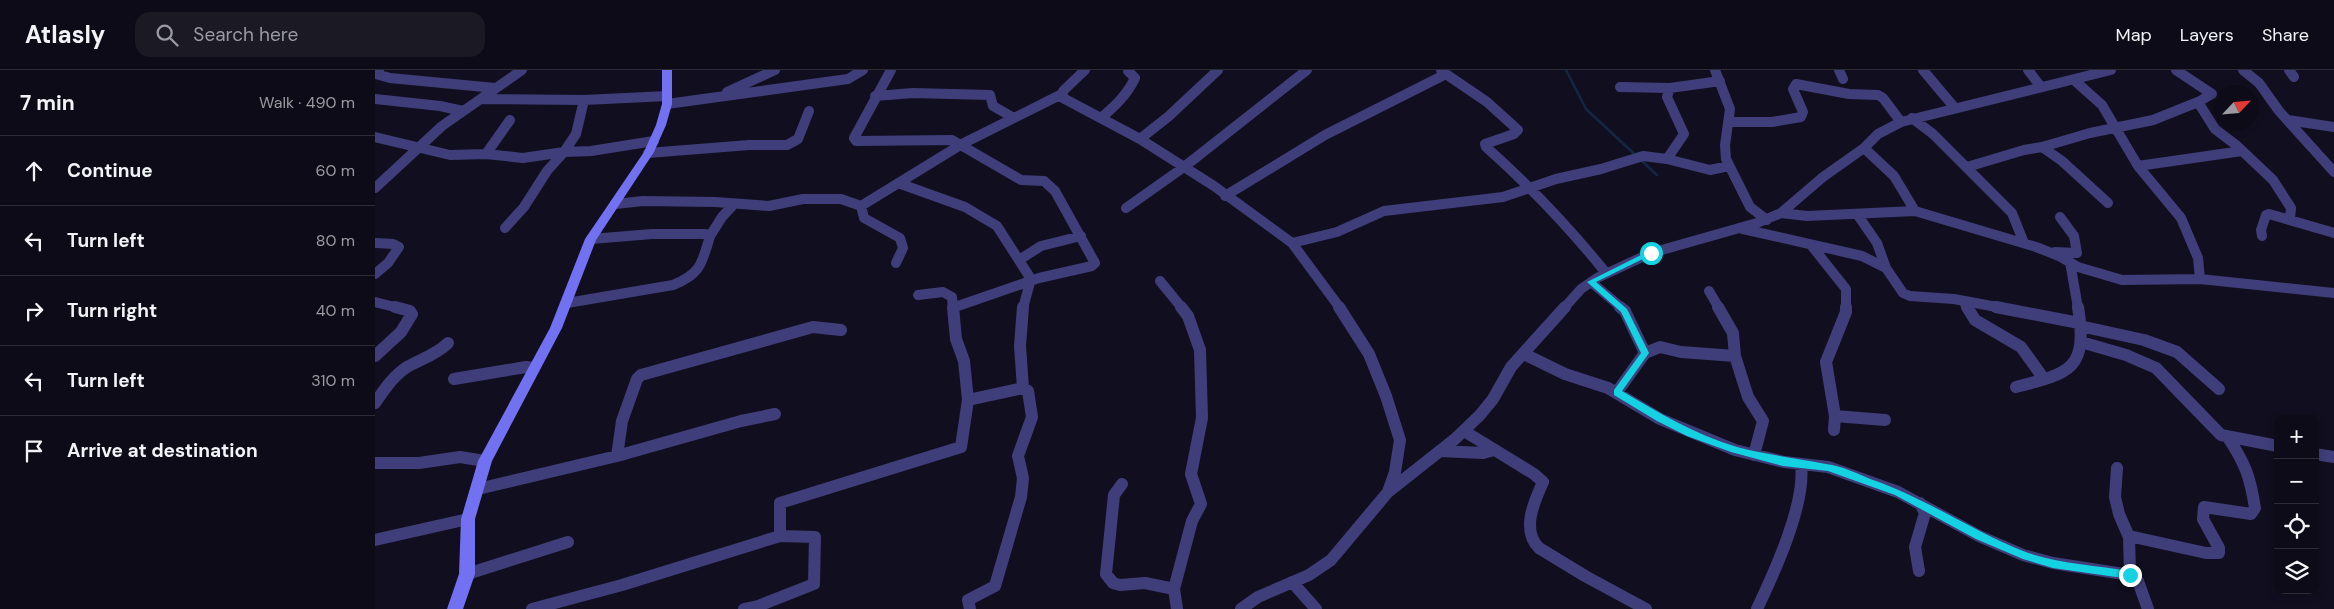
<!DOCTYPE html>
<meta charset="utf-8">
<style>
:root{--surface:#0d0b17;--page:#1b1924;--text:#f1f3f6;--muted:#9a9ba1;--line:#2d2b36}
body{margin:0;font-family:"DM Sans",sans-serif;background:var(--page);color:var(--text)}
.controls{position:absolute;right:15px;bottom:15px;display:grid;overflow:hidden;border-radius:10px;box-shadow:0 2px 8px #0003}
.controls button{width:45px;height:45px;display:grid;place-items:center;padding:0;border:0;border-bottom:1px solid var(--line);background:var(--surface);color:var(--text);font:25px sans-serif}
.compass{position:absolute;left:1839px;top:15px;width:45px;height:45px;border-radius:50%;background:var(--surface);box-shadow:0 2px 8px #0003;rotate:64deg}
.stop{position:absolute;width:15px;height:15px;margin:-11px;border:4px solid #15d2e3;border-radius:50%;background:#fff}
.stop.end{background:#15d2e3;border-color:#fff;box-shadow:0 1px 5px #0008}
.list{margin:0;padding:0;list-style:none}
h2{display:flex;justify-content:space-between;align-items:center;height:65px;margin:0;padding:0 20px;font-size:21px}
h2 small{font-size:16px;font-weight:400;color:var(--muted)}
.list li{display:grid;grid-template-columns:32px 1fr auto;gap:15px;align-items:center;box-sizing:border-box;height:70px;padding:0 20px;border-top:1px solid var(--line)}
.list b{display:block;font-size:19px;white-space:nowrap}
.list em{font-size:16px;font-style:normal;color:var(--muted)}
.icon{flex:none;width:28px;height:28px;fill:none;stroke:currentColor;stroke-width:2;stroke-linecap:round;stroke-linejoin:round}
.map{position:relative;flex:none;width:1959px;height:539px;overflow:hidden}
header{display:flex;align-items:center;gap:30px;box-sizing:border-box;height:70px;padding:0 25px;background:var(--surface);border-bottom:1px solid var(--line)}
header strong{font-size:24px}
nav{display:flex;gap:28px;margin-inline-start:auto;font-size:18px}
.search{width:350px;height:45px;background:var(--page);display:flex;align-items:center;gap:12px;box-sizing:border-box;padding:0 18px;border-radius:15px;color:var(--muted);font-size:19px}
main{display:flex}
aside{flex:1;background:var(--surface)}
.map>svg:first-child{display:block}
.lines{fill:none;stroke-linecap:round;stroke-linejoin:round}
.stream{stroke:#132744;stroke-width:2.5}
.street-far1{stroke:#3f3e7a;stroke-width:10}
.street{stroke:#3f3e7a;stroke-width:12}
.secondary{fill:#7271f2;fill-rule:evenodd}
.route{fill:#15d2e3}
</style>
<header>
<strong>Atlasly</strong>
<div class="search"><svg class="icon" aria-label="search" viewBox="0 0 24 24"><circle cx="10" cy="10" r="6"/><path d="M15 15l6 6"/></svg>Search here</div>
<nav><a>Map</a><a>Layers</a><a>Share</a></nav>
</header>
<main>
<aside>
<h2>7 min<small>Walk · 490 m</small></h2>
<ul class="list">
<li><svg class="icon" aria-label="ahead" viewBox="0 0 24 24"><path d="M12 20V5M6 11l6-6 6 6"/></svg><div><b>Continue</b></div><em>60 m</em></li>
<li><svg class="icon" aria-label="left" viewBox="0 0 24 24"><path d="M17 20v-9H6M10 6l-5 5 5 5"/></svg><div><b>Turn left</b></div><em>80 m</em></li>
<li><svg class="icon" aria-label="right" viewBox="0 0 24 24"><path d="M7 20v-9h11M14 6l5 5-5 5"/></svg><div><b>Turn right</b></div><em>40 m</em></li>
<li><svg class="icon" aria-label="left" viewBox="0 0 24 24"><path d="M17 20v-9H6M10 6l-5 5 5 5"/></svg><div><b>Turn left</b></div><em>310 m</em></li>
<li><svg class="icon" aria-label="arrive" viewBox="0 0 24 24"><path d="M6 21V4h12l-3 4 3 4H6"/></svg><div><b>Arrive at destination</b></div></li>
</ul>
</aside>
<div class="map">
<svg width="1959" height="539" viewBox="0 0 1959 539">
<rect width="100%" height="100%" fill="#110f1f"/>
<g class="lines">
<path class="stream" d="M1191,0L1211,39L1282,105"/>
<path class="street-far1" d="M4,0L1,4L15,8L120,18
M516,0L479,68L481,71L577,70L646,110L669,111L680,121L720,193L717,196L664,208L580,237
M710,0L688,21V28L765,69L839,116L917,173L965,238
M1340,0L1355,39L1350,75L1351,89L1375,137L1392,150
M1464,0L1468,9
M1548,0L1579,37
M1653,0L1666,17
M1801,0L1837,24L1823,32L1840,59L1861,75L1898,110L1916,138L1915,149
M1868,0L1884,13L1904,41L1959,102
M1914,0L1919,7
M1071,4L1112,32L1143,60L1139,64L1110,74L1111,77C1155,116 1194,157 1231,203
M1699,10L1727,35L1763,96L1806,148L1823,188L1825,209
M1245,17L1295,18
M352,22L400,0
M500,26L538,23L615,25L618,36L639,48
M0,29L65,36L88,41
M106,29L209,30
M292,34L473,9L488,0
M726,48C740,36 752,25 760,8L753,1
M1537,48L1558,64L1637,143L1649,173
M1913,50L1959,57
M1354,52H1397L1426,47L1428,42L1418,19L1421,14L1474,24L1503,25L1508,28L1526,52
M0,67L75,85L111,84L148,88L189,82L216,81L279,71
M765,69L794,46L843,0
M1667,77L1715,63L1778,50L1823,32
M1489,78L1519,106L1540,141
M273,83L374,75H412L423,69L434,41
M111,84L135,50
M1292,89L1309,64L1292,27L1295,18L1345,11
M1763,96L1867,81
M1592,97L1649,80L1667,77L1687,91L1733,133
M523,113L590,137L622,156L656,209
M0,118L67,56L147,0
M850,126L950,65L1071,4L1066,0
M240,134L268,131L340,132L394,136L428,129H466L486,136L587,74L687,24
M486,136L489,148L525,168L528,178L521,193
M751,138L809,97L932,0
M1406,143L1432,146L1540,141L1661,177L1684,186L1703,197L1747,210L1825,209L1959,223
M1482,144L1502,173L1511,198
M130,158L149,137L172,101L189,82L201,64L209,30L292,26
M1368,159L1487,186L1511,198L1528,223L1535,226L1579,229L1627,238
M335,166L347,147L359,134
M1887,166L1886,160L1891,145L1894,144L1959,163
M0,173L18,174L24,177L13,193L0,204
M917,173L962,162L1009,141L1128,127L1181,109L1226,99L1268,86L1292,89L1335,100L1354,96
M1436,175L1471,219V238
M1680,182L1702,183L1699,166L1685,147
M644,190L666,176L706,166
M1695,192L1703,238
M785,211L807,238
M1216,212L1247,238
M1334,221L1344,238
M543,225L568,222L577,227L578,238
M1588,231L1593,238
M0,232L24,238
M192,233L298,215C326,204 327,193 335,166L330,164H277L216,169
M648,238L656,209
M1189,238L1206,219L1222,208L1276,183L1382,153L1406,143L1448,107L1489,78L1503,64L1526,52L1736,0"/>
<path class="street" d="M578,237L581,269L589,291L593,330L648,318L653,321L657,347L643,386L648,408L646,427L620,516L593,530L595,539
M964,237L994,284L1011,326L1025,370L1020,402L1013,422
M1343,237L1358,263L1360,286L1373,327L1388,351L1379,385
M1592,237L1600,250L1646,277L1669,309
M1621,237L1704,253
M1705,256L1769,270L1802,282L1844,319
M1706,272L1751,285L1781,298L1846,365L1903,376
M1270,283L1285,277L1306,282L1360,286
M1149,284L1190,304L1233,318L1285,349L1360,380L1409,392L1453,397L1523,422L1604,466L1648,485L1678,493L1755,505L1763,511L1773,539
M0,286L26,262L37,244L35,241L20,237
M79,309L151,297L159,298
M1641,317C1696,303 1713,299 1703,237
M648,318L645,276L648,237
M1242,322L1270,283L1250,241L1245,237
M0,333C9,320 18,306 32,297C46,289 61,285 73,273
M1460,346L1510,350
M1459,360L1460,346L1451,292L1471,242V237
M1089,361L1159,404L1168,412C1159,432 1146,460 1164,478L1210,506L1271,539
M1065,381L1108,383L1119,380
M1940,384L1959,387
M242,386L247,351L262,309L266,305L438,257L466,260
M0,393H44L85,387L110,391
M1742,398L1740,427L1744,444L1754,467L1755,505
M747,414L739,425L731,504L738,513L745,515L770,513L799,519
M103,419L242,386L366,351L400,344
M405,466V433L586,377L593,330
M1754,466L1831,483H1844V478L1828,449L1829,437L1876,444L1880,438C1875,406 1870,393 1852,366
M0,470L93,449
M1544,501L1540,477L1550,443L1545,433
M92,504L193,472
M917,512L941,539
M157,539L247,515L405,466L440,467L439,514L383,536L369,539
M802,539L799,519L817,451L826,434L816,404L827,348L825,280L813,246L806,237
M866,539L883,527L934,505L956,490L1013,422L1080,369L1105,345L1118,329L1136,297L1190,237
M1382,539C1399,503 1431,434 1426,395"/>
<path class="secondary" d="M287,0H297V34L291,55L279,82L221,170L187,258L117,391L100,449V504L88,539H72L84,504L86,449L103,391L175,258L210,169L269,82L281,55L287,34Z"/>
</g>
<path class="route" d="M1274,181L1280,183L1221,212L1252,239L1274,283L1247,321C1284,343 1321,365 1362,377C1392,385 1421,388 1451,394C1467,396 1483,404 1498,410C1550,428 1596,460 1648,481C1681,494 1720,495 1755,501L1759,502V508L1755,509L1678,498L1648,489L1601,469L1520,425L1453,401L1408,396L1356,382L1312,366L1282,351L1239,325V320L1266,283L1246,242L1212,212Z"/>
</svg>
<div class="controls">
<button>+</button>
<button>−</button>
<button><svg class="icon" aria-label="locate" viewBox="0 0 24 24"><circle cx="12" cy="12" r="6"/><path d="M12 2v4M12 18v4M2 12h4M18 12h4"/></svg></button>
<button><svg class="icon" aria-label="layers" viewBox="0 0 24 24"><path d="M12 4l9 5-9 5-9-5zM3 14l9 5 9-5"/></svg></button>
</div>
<svg class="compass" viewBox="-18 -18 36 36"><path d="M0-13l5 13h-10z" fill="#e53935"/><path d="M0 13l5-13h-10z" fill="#9a9ba1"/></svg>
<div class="stop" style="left:1276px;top:183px"></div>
<div class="stop end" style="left:1755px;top:505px"></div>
</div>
</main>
